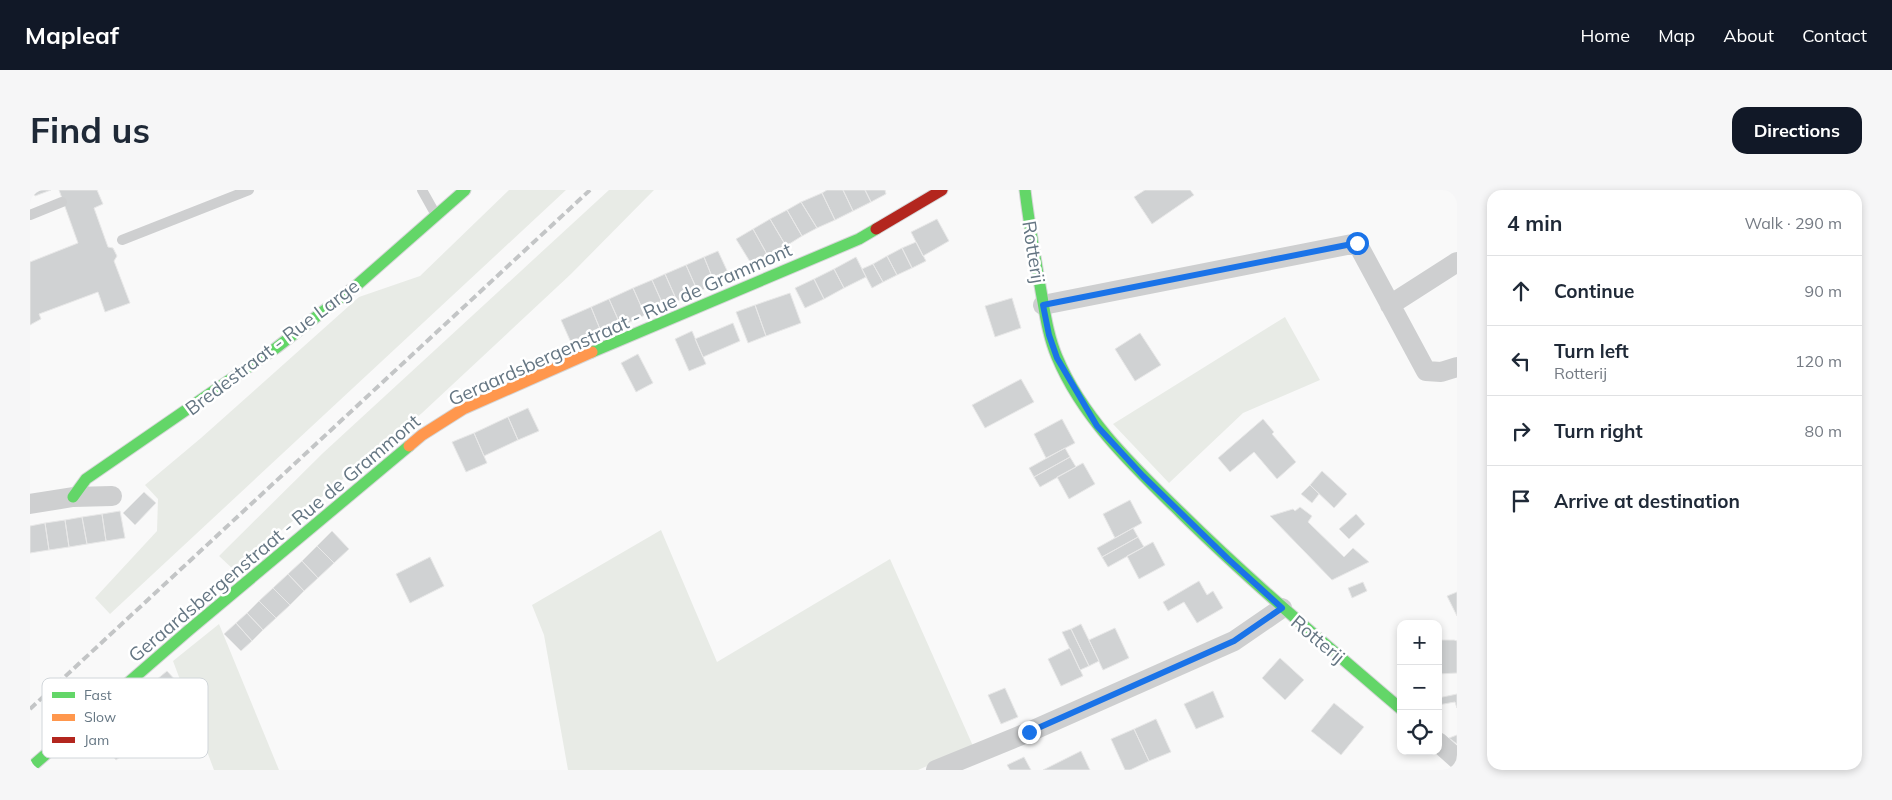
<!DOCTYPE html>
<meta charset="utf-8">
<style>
:root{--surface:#fff;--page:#f6f6f7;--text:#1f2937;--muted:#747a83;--line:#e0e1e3;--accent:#111827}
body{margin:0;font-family:Mulish,sans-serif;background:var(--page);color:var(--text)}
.controls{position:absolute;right:15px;bottom:15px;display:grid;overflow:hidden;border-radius:10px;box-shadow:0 2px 8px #0003}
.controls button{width:45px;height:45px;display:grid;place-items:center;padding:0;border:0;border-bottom:1px solid var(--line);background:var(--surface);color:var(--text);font:25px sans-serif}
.stop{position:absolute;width:15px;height:15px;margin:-11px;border:4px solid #1a73e8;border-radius:50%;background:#fff}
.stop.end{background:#1a73e8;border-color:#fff;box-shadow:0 1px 5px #0008}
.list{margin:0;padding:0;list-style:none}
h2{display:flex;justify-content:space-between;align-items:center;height:65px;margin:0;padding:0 20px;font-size:21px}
h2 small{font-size:16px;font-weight:400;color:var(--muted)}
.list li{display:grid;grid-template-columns:32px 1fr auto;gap:15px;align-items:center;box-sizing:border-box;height:70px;padding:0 20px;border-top:1px solid var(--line)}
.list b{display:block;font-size:19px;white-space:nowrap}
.list p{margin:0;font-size:16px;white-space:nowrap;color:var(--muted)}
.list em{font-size:16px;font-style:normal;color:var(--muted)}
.icon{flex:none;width:28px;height:28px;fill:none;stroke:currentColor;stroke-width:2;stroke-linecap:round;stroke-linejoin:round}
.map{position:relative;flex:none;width:1427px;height:580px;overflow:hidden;border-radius:15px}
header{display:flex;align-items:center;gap:30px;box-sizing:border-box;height:70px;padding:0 25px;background:var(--accent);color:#fff}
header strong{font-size:24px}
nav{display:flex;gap:28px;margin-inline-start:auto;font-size:18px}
.intro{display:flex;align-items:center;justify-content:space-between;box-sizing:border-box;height:120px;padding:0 30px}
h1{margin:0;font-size:35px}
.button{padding:12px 22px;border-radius:15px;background:var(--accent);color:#fff;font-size:18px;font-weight:700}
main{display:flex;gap:30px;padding:0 30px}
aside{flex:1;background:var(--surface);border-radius:15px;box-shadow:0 2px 8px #0003}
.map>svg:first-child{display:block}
.green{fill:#e8ebe6}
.building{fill:#d0d2d3;stroke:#e8e8e8}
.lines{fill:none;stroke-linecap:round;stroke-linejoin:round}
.fast-casing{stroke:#d5d6d7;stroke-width:13}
.slow-casing{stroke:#d5d6d7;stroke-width:13}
.jam-casing{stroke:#d5d6d7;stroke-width:13}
.lane{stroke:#cecfd0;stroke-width:10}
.street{stroke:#cecfd0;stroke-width:20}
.fast{stroke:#63d668;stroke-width:11}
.slow{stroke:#ff974d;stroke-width:11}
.jam{stroke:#b3261e;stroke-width:11}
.rail{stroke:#c3c5c6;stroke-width:4;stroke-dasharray:8 4;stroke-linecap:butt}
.route{stroke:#1a73e8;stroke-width:6}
.labels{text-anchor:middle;stroke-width:5;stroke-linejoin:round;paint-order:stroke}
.street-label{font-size:19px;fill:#657683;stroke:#fff}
.key{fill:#fff;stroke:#d1d6da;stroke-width:1}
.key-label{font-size:14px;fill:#657683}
</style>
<header>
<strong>Mapleaf</strong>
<nav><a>Home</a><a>Map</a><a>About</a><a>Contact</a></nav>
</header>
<div class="intro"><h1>Find us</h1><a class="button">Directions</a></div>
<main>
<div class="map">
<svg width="1427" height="580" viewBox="0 0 1427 580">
<rect width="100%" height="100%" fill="#f9f9f9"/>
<path class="green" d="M479,0H536L80,424L65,408L127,341L128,309L115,295L171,248L329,107L390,86Z
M579,0H624L541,84L392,223L204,380L189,366L293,263Z
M1255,127L1290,190L1213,223L1139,293L1083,234Z
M631,340L687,472L860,369L943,556L888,580H538L514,445L502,415Z
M189,434L249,580H184L143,471Z"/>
<path class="building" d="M2,0H21L5,6Z
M29,0H67L73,14L64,18L78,57L83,58L87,66L84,71L100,113L75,122L68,102L9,124L11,129L0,135V72L48,53Z
M797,0H813L823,21L805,30L792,3Z
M813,0H835L841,12L823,21Z
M835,0H855L856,4L841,12Z
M1115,0H1160L1164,5L1122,34L1104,7Z
M792,3L805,30L787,38L771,12Z
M771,12L787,38L772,46L757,20Z
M757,20L772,46L756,56L740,29Z
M740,29L756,56L738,66L723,39Z
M907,29L919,51L893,66L881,42Z
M723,39L738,66L722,75L706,49Z
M886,52L896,71L882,78L872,58Z
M872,58L882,78L867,85L857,66Z
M688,61L700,87L685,94L674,67Z
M857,66L867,85L853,92L843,74Z
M674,67L685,94L668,102L656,75Z
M826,67L836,87L814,98L804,79Z
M843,74L853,92L842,98L832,79Z
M656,75L668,102L647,111L635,84Z
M804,79L814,98L794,109L784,89Z
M635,84L647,111L634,117L622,90Z
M784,89L794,109L775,118L765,98Z
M622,90L634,117L615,125L603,98Z
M603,98L615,125L591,136L579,109Z
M760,103L771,133L736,146L725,115Z
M982,108L991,138L965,147L955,116Z
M579,109L591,136L572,144L561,117Z
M725,115L736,146L718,153L706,122Z
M561,117L572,144L543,157L531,130Z
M703,133L710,151L673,167L665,149Z
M662,141L676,174L659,181L645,149Z
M1110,143L1131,175L1105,191L1085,159Z
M608,164L623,193L606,202L591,173Z
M991,189L1004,212L955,238L942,215Z
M498,218L509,241L488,250L478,227Z
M478,227L488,250L454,266L444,243Z
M1032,229L1045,253L1016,268L1004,244Z
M1233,229L1244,242L1242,244L1266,272L1247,289L1224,262L1200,282L1188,268Z
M444,243L457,273L436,282L422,252Z
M1035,258L1040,267L1004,287L999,278Z
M1040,267L1046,277L1010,297L1004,287Z
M1053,273L1065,294L1039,309L1027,287Z
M1292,281L1317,304L1304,318L1280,295Z
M1280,295L1289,304L1282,313L1271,304Z
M114,302L126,313L105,335L93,323Z
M1100,310L1112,333L1085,348L1073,324Z
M1270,317L1282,326L1278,332L1314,367L1323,358L1339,372L1302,390L1240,326L1263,319L1265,321Z
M90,321L95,348L76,351L72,324Z
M72,324L76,351L57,354L52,327Z
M1326,324L1335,334L1319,349L1309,339Z
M52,327L57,354L39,357L35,330Z
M35,330L39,357L19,360L15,333Z
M15,333L19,360L0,363V336Z
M1103,338L1108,347L1072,367L1067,358Z
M302,341L319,359L304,373L287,356Z
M1108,347L1114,357L1078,377L1072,367Z
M1123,352L1135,375L1109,389L1097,366Z
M287,356L304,373L288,388L272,371Z
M400,367L414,396L380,413L366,384Z
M272,371L288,388L274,401L258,384Z
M258,384L274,401L260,415L243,398Z
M1169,391L1177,405L1183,401L1193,418L1167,433L1154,412L1138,421L1133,412Z
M1333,392L1337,401L1322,408L1318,398Z
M243,398L260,415L246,428L229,411Z
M1427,402V426L1417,406Z
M229,411L246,428L233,440L217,423Z
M217,423L233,440L222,451L206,433Z
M206,433L222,451L211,461L194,444Z
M1051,434L1069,471L1059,476L1041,439Z
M1085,438L1099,468L1073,480L1059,450Z
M1041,439L1059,476L1050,480L1032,442Z
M1408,450H1424L1427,451V483L1408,484Z
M1040,458L1053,486L1031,496L1018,469Z
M1250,468L1274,490L1255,510L1232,488Z
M137,481L157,503L140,518L120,495Z
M975,498L988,527L971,534L958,505Z
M1183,501L1194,527L1166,539L1154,514Z
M1427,504V518L1425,512L1408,515V508Z
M1304,513L1334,537L1311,565L1281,541Z
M1126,529L1141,562L1119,571L1104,539Z
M84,535L102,558L86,570L68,547Z
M1104,539L1119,571L1100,580H1095L1081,549Z
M1427,545V554L1419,548Z
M1051,561L1060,580H1013Z
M994,567L1001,580H980L977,575Z"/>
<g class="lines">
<defs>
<path id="fast" d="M995,0C999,34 1005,67 1011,101C1015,123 1018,146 1027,167C1053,229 1103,276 1151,323C1221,392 1296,455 1371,519
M562,162L829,49L846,39
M43,307L56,289L246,158L327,95L435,0
M0,578L159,440L379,256"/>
<path id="slow" d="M379,256L392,245L433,219L562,162"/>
<path id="jam" d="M846,39L912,0"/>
</defs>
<use href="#fast" class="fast-casing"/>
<use href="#slow" class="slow-casing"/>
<use href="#jam" class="jam-casing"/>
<path class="lane" d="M392,0L406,25
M0,25L32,12
M92,50L219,0"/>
<path class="street" d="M1013,115L1327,53L1396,181L1411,182L1427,177
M1360,115L1427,72
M0,314L43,307L82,306
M1408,552L1427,569
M906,580L999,542L1204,451L1252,418"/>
<use href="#fast" class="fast"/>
<use href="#slow" class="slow"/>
<use href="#jam" class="jam"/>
<path class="rail" d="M0,519L560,0"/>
</g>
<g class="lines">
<path class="route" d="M999,542L1204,451L1252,418L1198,369L1113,286L1067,236L1027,168L1019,145L1013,115L1327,53"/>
</g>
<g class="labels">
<g class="street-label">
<text transform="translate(1004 62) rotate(81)" y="7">Rotterij</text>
<text transform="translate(590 134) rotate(-24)" y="7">Geraardsbergenstraat - Rue de Grammont</text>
<text transform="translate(242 157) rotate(-37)" y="7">Bredestraat - Rue Large</text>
<text transform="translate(244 348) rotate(-40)" y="7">Geraardsbergenstraat - Rue de Grammont</text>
<text transform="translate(1288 449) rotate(40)" y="7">Rotterij</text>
</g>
</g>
<rect x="12" y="488" width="166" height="80" rx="8" class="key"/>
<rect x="22" y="502" width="23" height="6" fill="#63d668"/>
<rect x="22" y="524" width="23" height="7" fill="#ff974d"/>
<rect x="22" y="547" width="23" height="6" fill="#b3261e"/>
<g class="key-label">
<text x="54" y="510">Fast</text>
<text x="54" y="532">Slow</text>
<text x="54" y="555">Jam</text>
</g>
</svg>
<div class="controls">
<button>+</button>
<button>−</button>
<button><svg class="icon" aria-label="locate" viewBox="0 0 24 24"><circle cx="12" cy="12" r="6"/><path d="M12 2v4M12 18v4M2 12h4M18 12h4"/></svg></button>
</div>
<div class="stop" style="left:1327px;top:53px"></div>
<div class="stop end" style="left:999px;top:542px"></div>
</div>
<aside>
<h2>4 min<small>Walk · 290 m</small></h2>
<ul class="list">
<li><svg class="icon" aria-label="ahead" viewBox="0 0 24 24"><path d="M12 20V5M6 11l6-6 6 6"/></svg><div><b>Continue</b></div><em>90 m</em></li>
<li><svg class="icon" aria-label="left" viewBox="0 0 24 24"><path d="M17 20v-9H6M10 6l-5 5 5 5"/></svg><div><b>Turn left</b><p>Rotterij</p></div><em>120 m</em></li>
<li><svg class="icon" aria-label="right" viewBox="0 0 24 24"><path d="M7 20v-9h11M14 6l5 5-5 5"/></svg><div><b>Turn right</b></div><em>80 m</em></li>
<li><svg class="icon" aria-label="arrive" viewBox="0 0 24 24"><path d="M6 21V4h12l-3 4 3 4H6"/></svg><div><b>Arrive at destination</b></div></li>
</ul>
</aside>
</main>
